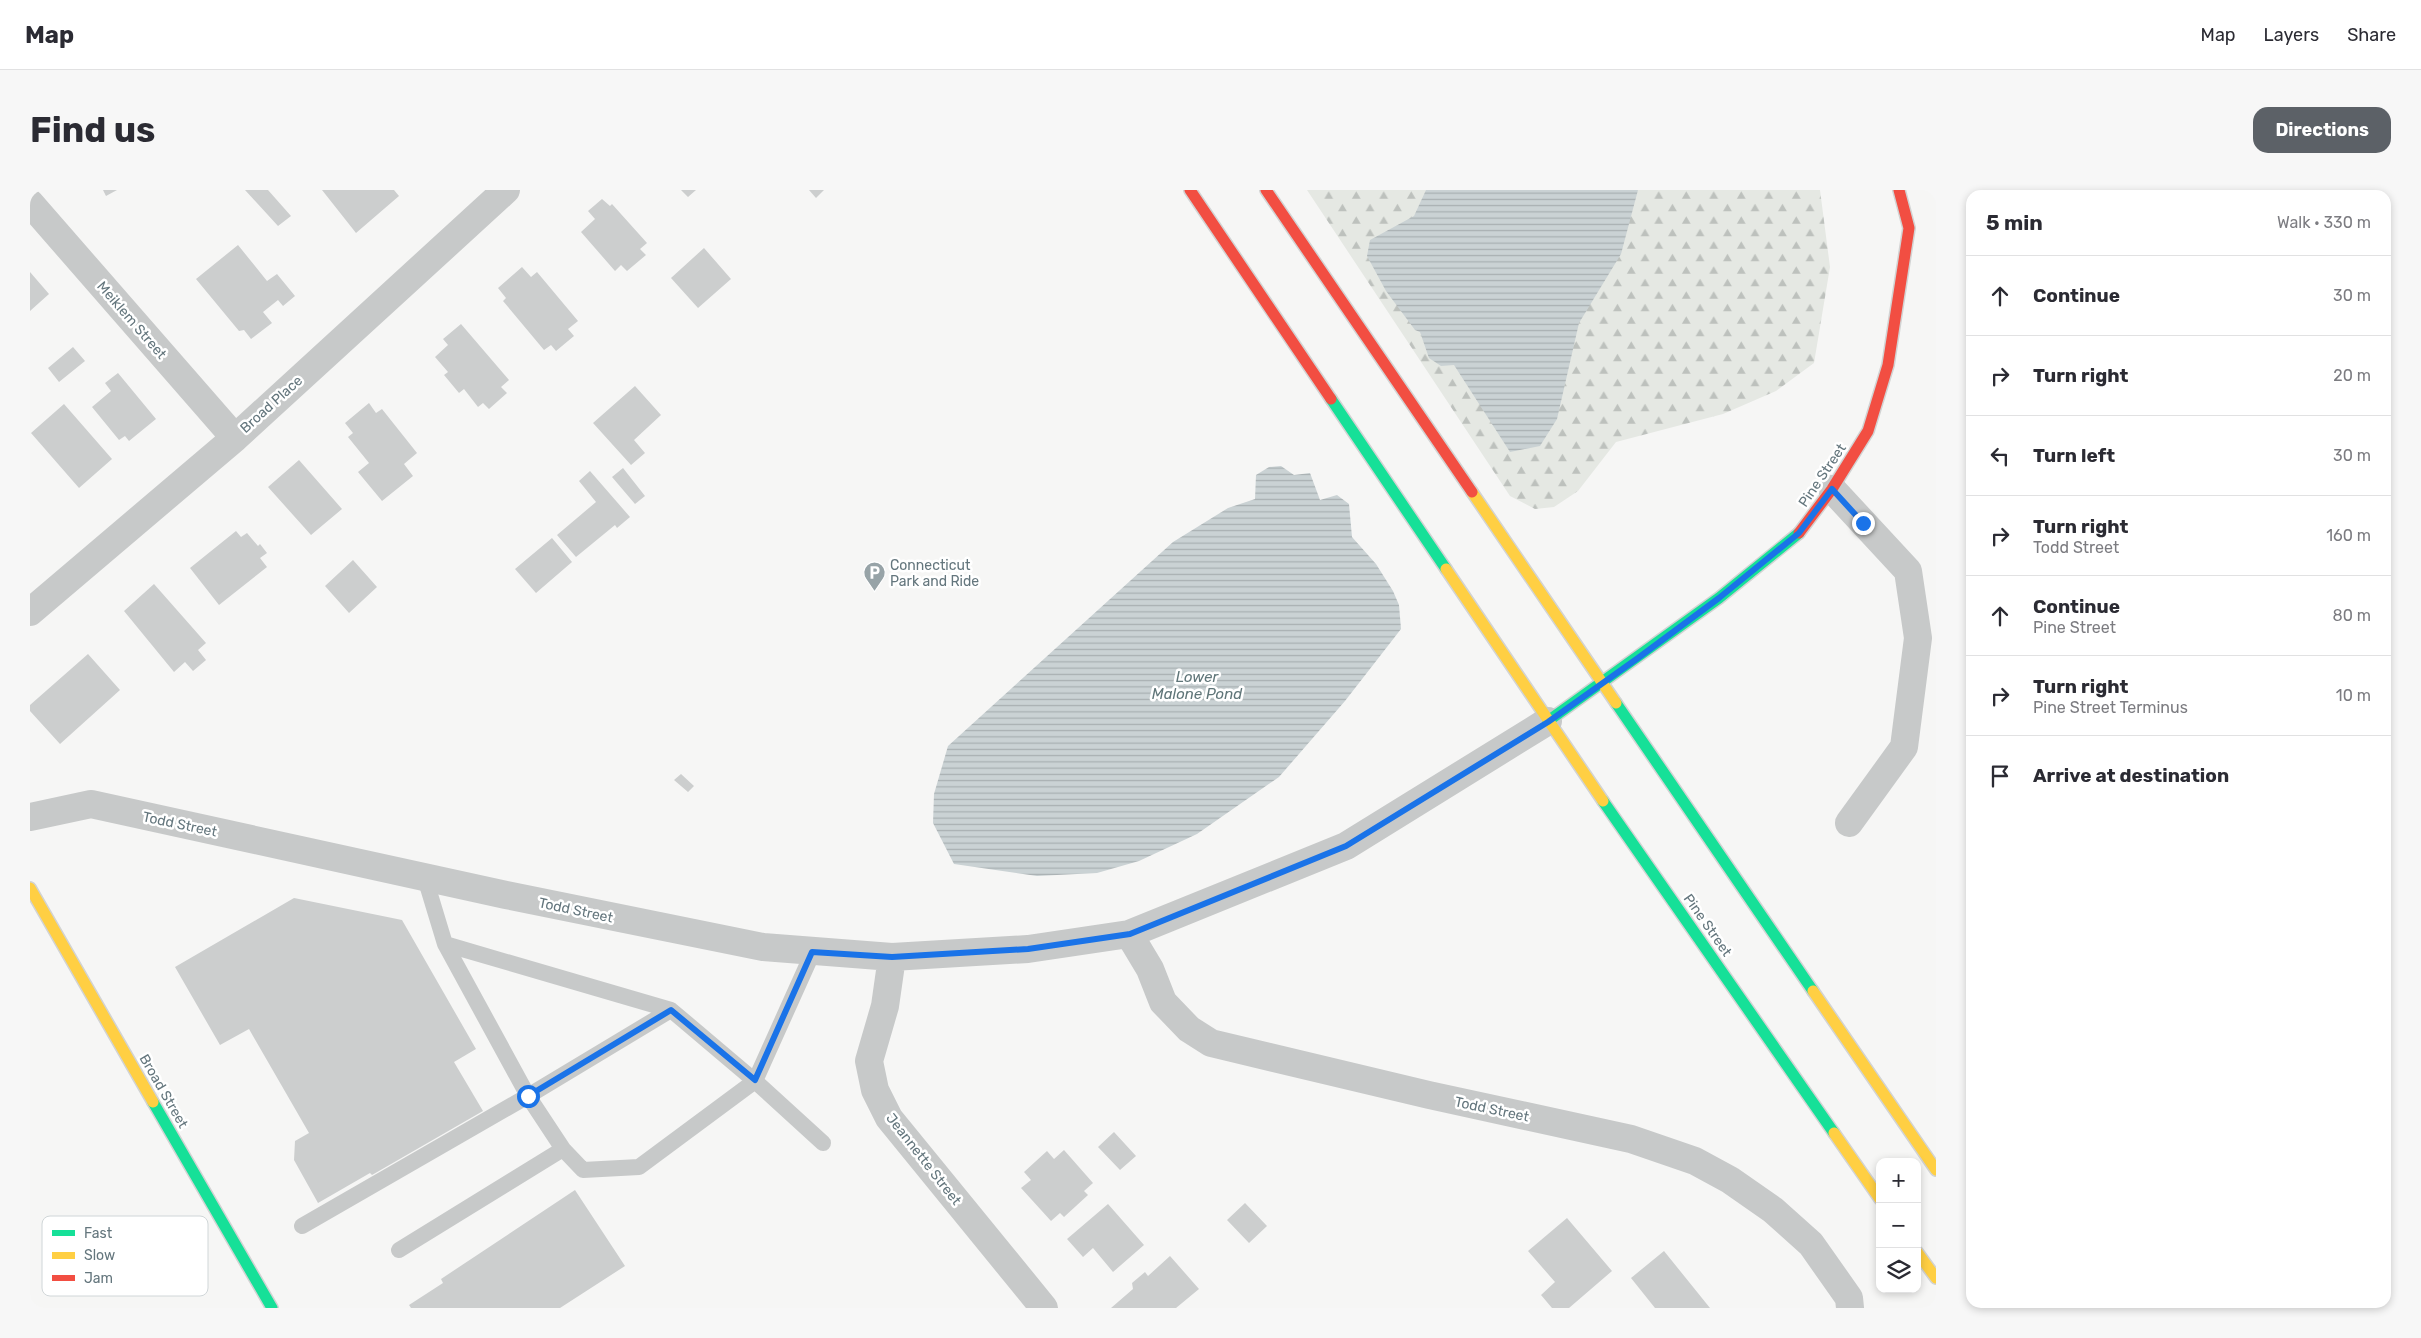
<!DOCTYPE html>
<meta charset="utf-8">
<style>
:root{--surface:#fff;--page:#f7f7f7;--text:#2b2b33;--muted:#7c7c81;--line:#e1e1e2;--accent:#5c6167}
body{margin:0;font-family:Rubik,sans-serif;background:var(--page);color:var(--text)}
.controls{position:absolute;right:15px;bottom:15px;display:grid;overflow:hidden;border-radius:10px;box-shadow:0 2px 8px #0003}
.controls button{width:45px;height:45px;display:grid;place-items:center;padding:0;border:0;border-bottom:1px solid var(--line);background:var(--surface);color:var(--text);font:25px sans-serif}
.stop{position:absolute;width:15px;height:15px;margin:-11px;border:4px solid #1a73e8;border-radius:50%;background:#fff}
.stop.end{background:#1a73e8;border-color:#fff;box-shadow:0 1px 5px #0008}
.list{margin:0;padding:0;list-style:none}
h2{display:flex;justify-content:space-between;align-items:center;height:65px;margin:0;padding:0 20px;font-size:21px}
h2 small{font-size:16px;font-weight:400;color:var(--muted)}
.list li{display:grid;grid-template-columns:32px 1fr auto;gap:15px;align-items:center;box-sizing:border-box;height:80px;padding:0 20px;border-top:1px solid var(--line)}
.list b{display:block;font-size:19px;white-space:nowrap}
.list p{margin:0;font-size:16px;white-space:nowrap;color:var(--muted)}
.list em{font-size:16px;font-style:normal;color:var(--muted)}
.icon{flex:none;width:28px;height:28px;fill:none;stroke:currentColor;stroke-width:2;stroke-linecap:round;stroke-linejoin:round}
.map{position:relative;flex:none;width:1906px;height:1118px;overflow:hidden;border-radius:15px}
header{display:flex;align-items:center;gap:30px;box-sizing:border-box;height:70px;padding:0 25px;background:var(--surface);border-bottom:1px solid var(--line)}
header strong{font-size:24px}
nav{display:flex;gap:28px;margin-inline-start:auto;font-size:18px}
.intro{display:flex;align-items:center;justify-content:space-between;box-sizing:border-box;height:120px;padding:0 30px}
h1{margin:0;font-size:35px}
.button{padding:12px 22px;border-radius:15px;background:var(--accent);color:#fff;font-size:18px;font-weight:700}
main{display:flex;gap:30px;padding:0 30px}
aside{flex:1;background:var(--surface);border-radius:15px;box-shadow:0 2px 8px #0003}
.map>svg:first-child{display:block}
.forest{fill:url(#forest-firs)}
.water{fill:url(#water-rules)}
.building{fill:#cccece}
.lines{fill:none;stroke-linecap:round;stroke-linejoin:round}
.fast-casing{stroke:#d2d3d3;stroke-width:14}
.slow-casing{stroke:#d2d3d3;stroke-width:14}
.jam-casing{stroke:#d2d3d3;stroke-width:14}
.lane{stroke:#c7c9c9;stroke-width:16}
.street{stroke:#c7c9c9;stroke-width:28}
.fast{stroke:#16e098;stroke-width:11}
.slow{stroke:#ffcf43;stroke-width:11}
.jam{stroke:#f24e42;stroke-width:11}
.route{stroke:#1a73e8;stroke-width:6}
.labels{text-anchor:middle;stroke-width:5;stroke-linejoin:round;paint-order:stroke}
.street-label{font-size:14px;fill:#64767d;stroke:#fff}
.poi-label{font-size:14px;fill:#64767d;stroke:#fff;text-anchor:start}
.water-label{font-size:15px;font-style:italic;fill:#5f7578;stroke:#fff}
.key{fill:#fff;stroke:#d0d6d8;stroke-width:1}
.key-label{font-size:14px;fill:#64767d}
</style>
<header>
<strong>Map</strong>
<nav><a>Map</a><a>Layers</a><a>Share</a></nav>
</header>
<div class="intro"><h1>Find us</h1><a class="button">Directions</a></div>
<main>
<div class="map">
<svg width="1906" height="1118" viewBox="0 0 1906 1118">
<defs>
<pattern id="forest-firs" width="22" height="20" patternUnits="userSpaceOnUse" patternTransform="scale(1.25)"><rect width="22" height="20" fill="#e5e8e3"/><path d="M5 1l3.5 6h-7zM16 11l3.5 6h-7z" fill="#bdc1bd"/></pattern>
<pattern id="water-rules" width="6" height="5" patternUnits="userSpaceOnUse" patternTransform="scale(1.25)"><rect width="6" height="5" fill="#cad2d4"/><path d="M0 2.5h6" fill="none" stroke="#a8afb1"/></pattern>
</defs>
<rect width="100%" height="100%" fill="#f6f6f5"/>
<path class="forest" d="M1277,0H1790L1800,77L1784,173L1746,201L1693,224L1586,252L1548,301L1524,317L1505,319L1480,306Z"/>
<path class="water" d="M1396,0H1608L1591,64L1549,133L1527,229L1510,256L1480,262L1424,175L1411,176L1399,168L1390,142L1385,140L1356,101L1337,66L1340,50L1384,26Z
M1251,276L1264,285L1280,283L1290,310L1307,305L1319,314L1322,347L1346,374L1363,401L1369,415L1371,439L1315,511L1249,587L1167,644L1109,671L1067,683L1007,686L924,674L903,633L904,604L918,556L1143,352L1198,318L1225,309L1226,285L1239,277Z"/>
<path class="building" d="M73,0H87L76,6Z
M215,0H238L261,26L248,36Z
M292,0H364L369,6L326,43Z
M651,0H666L658,7Z
M779,0H794L786,8Z
M572,9L580,16L582,14L617,53L610,59L616,65L597,81L591,75L585,81L551,42L565,29L558,21Z
M208,55L237,91L247,84L265,106L253,116L248,110L233,122L242,133L221,149L214,140L209,141L166,89Z
M674,58L701,89L668,118L641,88Z
M492,77L501,87L507,82L548,131L538,139L544,146L526,161L521,155L514,160L473,111L476,108L468,98Z
M0,82L19,104L0,121Z
M431,134L479,190L471,197L477,203L459,219L453,213L448,217L434,199L429,203L414,185L418,182L405,167L418,155L413,149Z
M43,157L55,171L29,192L18,178Z
M88,183L126,229L99,251L95,246L89,250L62,217L81,201L75,193Z
M605,196L631,225L604,250L615,263L601,275L563,233Z
M339,213L346,223L352,219L387,263L374,274L383,286L352,311L328,282L339,273L318,247L323,243L315,233Z
M34,214L82,269L49,298L1,243Z
M269,270L312,319L281,345L238,297Z
M593,278L615,306L605,314L582,287Z
M560,281L600,327L587,338L585,335L546,367L527,345L566,312L549,291Z
M206,341L211,347L217,343L228,356L230,354L237,363L230,368L237,377L189,415L160,378Z
M522,348L542,372L506,403L485,379Z
M323,370L347,397L319,423L295,396Z
M124,394L176,453L168,460L176,470L163,481L155,472L144,482L94,421Z
M58,464L90,500L30,554L0,521V515Z
M651,584L664,596L658,602L644,590Z
M264,708L372,730L446,859L424,872L453,921L342,985L340,983L288,1013L264,970L265,951L279,943L219,839L190,855L145,777Z
M1084,942L1106,966L1090,980L1068,957Z
M1034,960L1063,993L1054,1001L1058,1005L1034,1027L1030,1023L1021,1031L991,998L1001,990L994,982L1017,961L1024,969Z
M545,1000L595,1076L530,1118H381L379,1115L413,1093L411,1089Z
M1215,1013L1237,1036L1219,1053L1197,1030Z
M1078,1014L1114,1055L1083,1082L1063,1058L1053,1067L1037,1049Z
M1537,1028L1582,1081L1539,1118H1522L1511,1105L1525,1092L1498,1061Z
M1634,1061L1680,1118H1625L1601,1088Z
M1140,1066L1169,1099L1146,1118H1081L1103,1099L1102,1093L1115,1082L1118,1086Z"/>
<g class="lines">
<defs>
<path id="fast" d="M1301,209L1416,379
M1586,513L1783,801
M1518,531L1689,408L1769,343
M1573,611L1804,943
M123,912L242,1118"/>
<path id="slow" d="M1442,302L1586,513
M1416,379L1573,611
M0,698L123,912
M1783,801L1906,980
M1804,943L1850,1009
M1887,1062L1906,1088"/>
<path id="jam" d="M1160,0L1301,209
M1236,0L1442,302
M1769,343L1802,299L1838,241L1858,175L1879,38L1869,0"/>
</defs>
<use href="#fast" class="fast-casing"/>
<use href="#slow" class="slow-casing"/>
<use href="#jam" class="jam-casing"/>
<path class="lane" d="M395,688L415,754L641,820L725,891L783,762
M533,959L553,980L609,977L725,891L793,953
M272,1036L498,906L641,820
M369,1060L533,959L498,906L415,754"/>
<path class="street" d="M0,13L205,248
M1802,299L1878,381L1888,448L1874,557L1819,633
M0,422L205,248L476,0
M0,627L61,614L476,705L733,757L862,767L998,759L1099,744L1316,656L1518,531
M1099,744L1120,779L1133,812L1159,839L1181,853L1399,905L1601,949L1665,971L1700,990L1743,1020L1781,1054L1819,1108L1820,1118
M862,767L855,816L839,871L845,900L859,928L1014,1118"/>
<use href="#fast" class="fast"/>
<use href="#slow" class="slow"/>
<use href="#jam" class="jam"/>
</g>
<g class="lines">
<path class="route" d="M498,906L641,820L725,890L782,762L862,767L998,759L1100,744L1316,656L1518,532L1608,468L1689,408L1769,343L1802,299L1833,333"/>
</g>
<defs>
<symbol id="parking-pin" viewBox="-11 -11 22 30"><path d="M0 17L-7.5 6A9.5 9.5 0 1 1 7.5 6Z" fill="#97a3a7" stroke="#fff"/><path d="M-3.5-5.5H1a3.5 3.5 0 0 1 0 7H-1V5.5H-3.5ZM-1-3.4V-.6H.8a1.4 1.4 0 0 0 0-2.8Z" fill="#fff"/></symbol>
</defs>
<g fill-rule="evenodd">
<use href="#parking-pin" x="832" y="370" width="25" height="34"/>
</g>
<g class="labels">
<g class="street-label">
<text transform="translate(102 130) rotate(49)" y="5">Meiklem Street</text>
<text transform="translate(241 214) rotate(-42)" y="5">Broad Place</text>
<text transform="translate(1792 285) rotate(-56)" y="5">Pine Street</text>
<text transform="translate(150 634) rotate(12)" y="5">Todd Street</text>
<text transform="translate(546 720) rotate(12)" y="5">Todd Street</text>
<text transform="translate(1678 735) rotate(55)" y="5">Pine Street</text>
<text transform="translate(134 901) rotate(60)" y="5">Broad Street</text>
<text transform="translate(1462 919) rotate(12)" y="5">Todd Street</text>
<text transform="translate(894 969) rotate(52)" y="5">Jeannette Street</text>
</g>
<g class="poi-label">
<text x="860" y="380">Connecticut<tspan x="860" dy="16">Park and Ride</tspan></text>
</g>
<g class="water-label">
<text x="1167" y="492">Lower<tspan x="1167" dy="17">Malone Pond</tspan></text>
</g>
</g>
<rect x="12" y="1026" width="166" height="80" rx="8" class="key"/>
<rect x="22" y="1040" width="23" height="6" fill="#16e098"/>
<rect x="22" y="1062" width="23" height="7" fill="#ffcf43"/>
<rect x="22" y="1085" width="23" height="6" fill="#f24e42"/>
<g class="key-label">
<text x="54" y="1048">Fast</text>
<text x="54" y="1070">Slow</text>
<text x="54" y="1093">Jam</text>
</g>
</svg>
<div class="controls">
<button>+</button>
<button>−</button>
<button><svg class="icon" aria-label="layers" viewBox="0 0 24 24"><path d="M12 4l9 5-9 5-9-5zM3 14l9 5 9-5"/></svg></button>
</div>
<div class="stop" style="left:498px;top:906px"></div>
<div class="stop end" style="left:1833px;top:333px"></div>
</div>
<aside>
<h2>5 min<small>Walk · 330 m</small></h2>
<ul class="list">
<li><svg class="icon" aria-label="ahead" viewBox="0 0 24 24"><path d="M12 20V5M6 11l6-6 6 6"/></svg><div><b>Continue</b></div><em>30 m</em></li>
<li><svg class="icon" aria-label="right" viewBox="0 0 24 24"><path d="M7 20v-9h11M14 6l5 5-5 5"/></svg><div><b>Turn right</b></div><em>20 m</em></li>
<li><svg class="icon" aria-label="left" viewBox="0 0 24 24"><path d="M17 20v-9H6M10 6l-5 5 5 5"/></svg><div><b>Turn left</b></div><em>30 m</em></li>
<li><svg class="icon" aria-label="right" viewBox="0 0 24 24"><path d="M7 20v-9h11M14 6l5 5-5 5"/></svg><div><b>Turn right</b><p>Todd Street</p></div><em>160 m</em></li>
<li><svg class="icon" aria-label="ahead" viewBox="0 0 24 24"><path d="M12 20V5M6 11l6-6 6 6"/></svg><div><b>Continue</b><p>Pine Street</p></div><em>80 m</em></li>
<li><svg class="icon" aria-label="right" viewBox="0 0 24 24"><path d="M7 20v-9h11M14 6l5 5-5 5"/></svg><div><b>Turn right</b><p>Pine Street Terminus</p></div><em>10 m</em></li>
<li><svg class="icon" aria-label="arrive" viewBox="0 0 24 24"><path d="M6 21V4h12l-3 4 3 4H6"/></svg><div><b>Arrive at destination</b></div></li>
</ul>
</aside>
</main>
